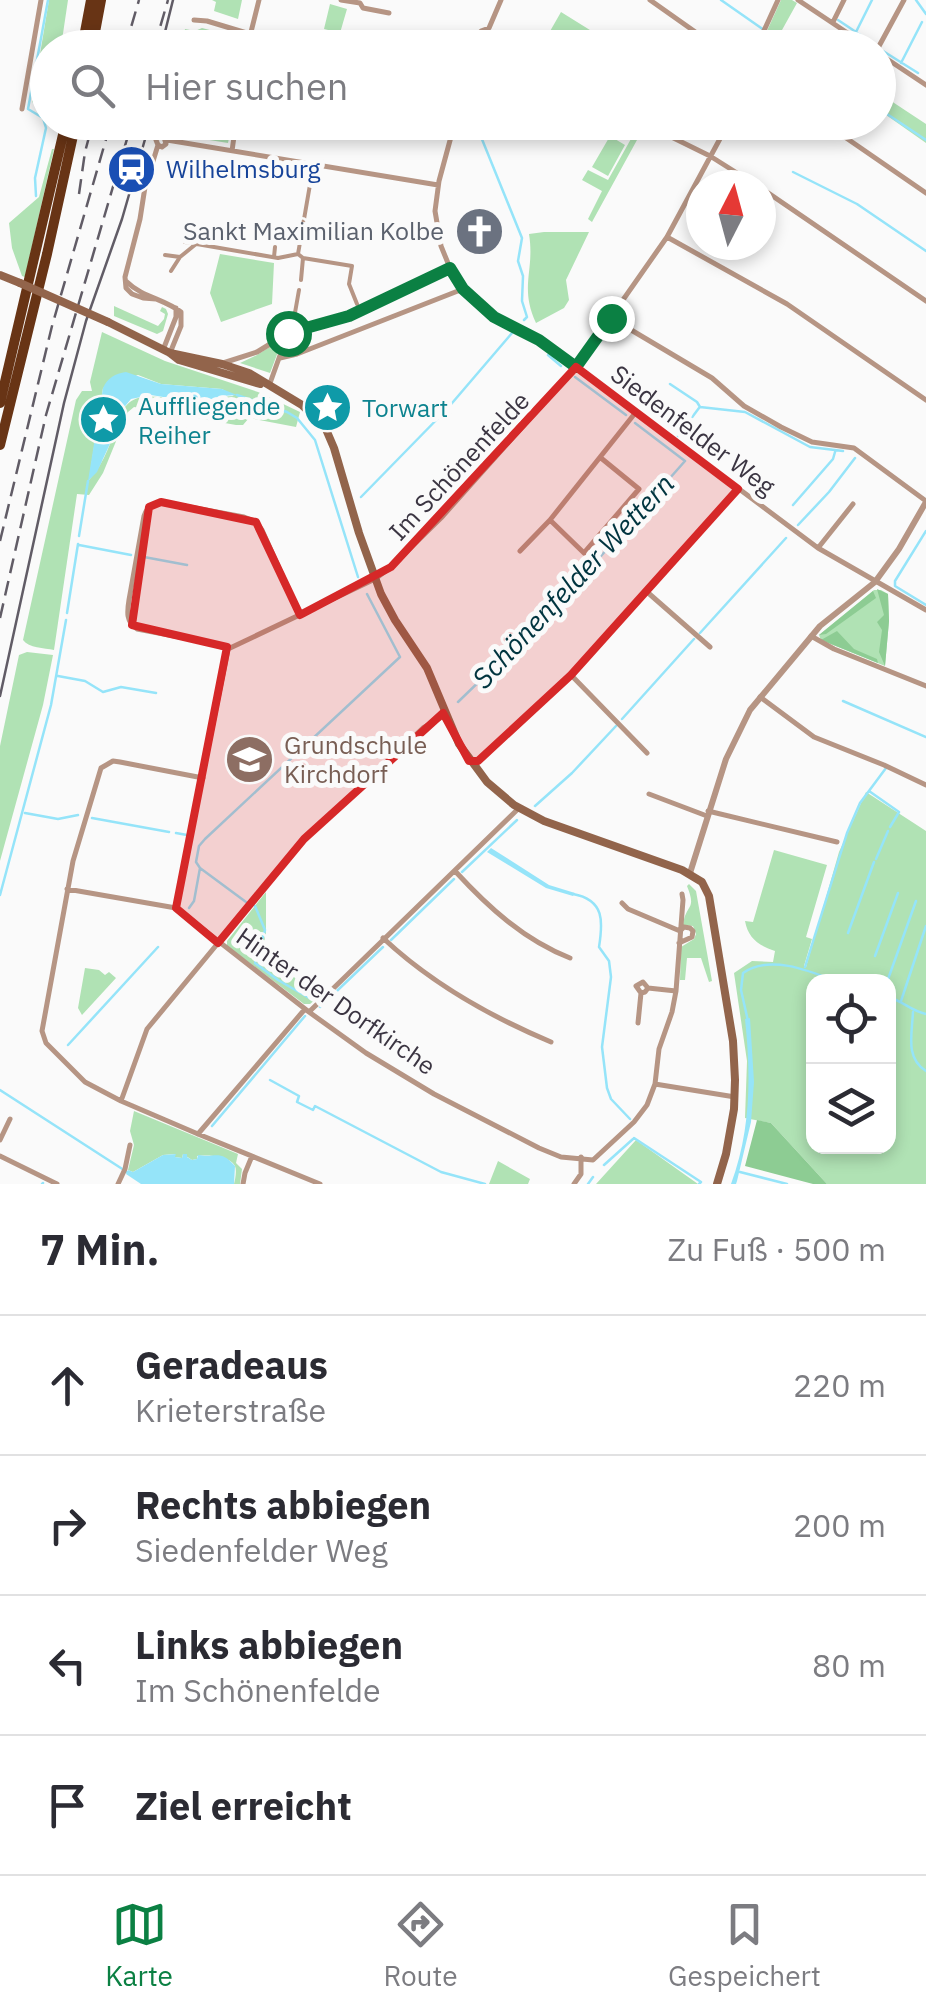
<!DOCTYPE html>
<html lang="de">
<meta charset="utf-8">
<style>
:root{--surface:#fff;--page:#f2f2f3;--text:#2b2b33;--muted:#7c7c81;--line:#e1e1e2;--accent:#0b8043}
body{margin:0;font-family:"IBM Plex Sans",sans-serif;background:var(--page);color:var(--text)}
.controls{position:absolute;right:30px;bottom:30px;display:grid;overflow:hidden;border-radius:20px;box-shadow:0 5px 15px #0003}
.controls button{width:90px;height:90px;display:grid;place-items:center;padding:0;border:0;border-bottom:2px solid var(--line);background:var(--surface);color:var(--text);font:50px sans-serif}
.compass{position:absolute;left:686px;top:170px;width:90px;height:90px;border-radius:50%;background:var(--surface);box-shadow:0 5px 15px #0003;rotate:6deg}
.stop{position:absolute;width:30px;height:30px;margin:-22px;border:8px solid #0b8043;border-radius:50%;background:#fff}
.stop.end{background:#0b8043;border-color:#fff;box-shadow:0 2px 10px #0008}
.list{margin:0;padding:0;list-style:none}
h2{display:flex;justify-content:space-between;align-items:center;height:130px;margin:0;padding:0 40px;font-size:42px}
h2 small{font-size:32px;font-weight:400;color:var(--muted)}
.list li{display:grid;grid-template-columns:65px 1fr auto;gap:30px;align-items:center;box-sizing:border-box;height:140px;padding:0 40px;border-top:2px solid var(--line)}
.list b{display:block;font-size:38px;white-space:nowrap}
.list p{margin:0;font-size:32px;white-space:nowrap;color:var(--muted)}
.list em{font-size:32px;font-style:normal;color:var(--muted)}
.icon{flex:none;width:55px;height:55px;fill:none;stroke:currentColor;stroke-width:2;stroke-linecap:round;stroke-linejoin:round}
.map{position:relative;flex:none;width:926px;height:1184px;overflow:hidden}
.search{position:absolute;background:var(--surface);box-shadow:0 5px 15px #0003;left:30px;right:30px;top:30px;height:110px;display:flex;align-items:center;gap:25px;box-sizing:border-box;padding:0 35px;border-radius:55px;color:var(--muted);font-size:38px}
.sheet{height:690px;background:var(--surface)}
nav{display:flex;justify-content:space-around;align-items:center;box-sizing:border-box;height:140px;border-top:2px solid var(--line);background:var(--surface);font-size:28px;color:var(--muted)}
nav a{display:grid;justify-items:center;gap:5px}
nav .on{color:var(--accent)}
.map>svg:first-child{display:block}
.green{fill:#b0e2b4;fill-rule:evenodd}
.forest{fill:#8dcc93}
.water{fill:#95e4f9}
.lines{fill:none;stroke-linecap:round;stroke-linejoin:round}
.stream{stroke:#95e4f9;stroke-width:2.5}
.pedestrian{stroke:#b69584;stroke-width:4}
.minor{stroke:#b69584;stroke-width:5}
.tertiary{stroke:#b69584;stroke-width:6}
.secondary{stroke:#92644b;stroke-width:8}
.trunk{stroke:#683415;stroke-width:10}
.tram{stroke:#615c66;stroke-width:2.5}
.rail{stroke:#615c66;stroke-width:2.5;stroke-dasharray:15 8;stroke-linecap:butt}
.secondary-bridge{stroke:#92644b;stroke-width:8}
.route{stroke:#0b8043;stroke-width:12}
.marked{fill:#d62828;fill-opacity:0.2;stroke:#d62828;stroke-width:8;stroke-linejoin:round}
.labels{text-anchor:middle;stroke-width:10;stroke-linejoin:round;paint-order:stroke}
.transit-label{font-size:25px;fill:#164399;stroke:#fafafa;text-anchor:start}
.worship-label{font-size:25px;fill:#5b616d;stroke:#fafafa;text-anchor:end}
.culture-label{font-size:25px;fill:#0d838f;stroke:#fafafa;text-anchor:start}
.street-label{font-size:25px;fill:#3b3542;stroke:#fafafa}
.education-label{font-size:25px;fill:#785e54;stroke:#fafafa;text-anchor:start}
.water-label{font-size:28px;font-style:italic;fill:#00343f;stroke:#fafafa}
</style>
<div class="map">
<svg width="926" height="1184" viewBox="0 0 926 1184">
<rect width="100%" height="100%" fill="#fafafa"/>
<path class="green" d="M49,0H68L61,47L48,48L47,110L32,102Z
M212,0H242L238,19L214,11L216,2Z
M781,0H792L797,3L782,30L809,47H787L766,33Z
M330,4L347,9L340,33L324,29Z
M561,12L606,40L601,47H541Z
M202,28L252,41L301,47L177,48L183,41L185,29L195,31Z
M879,93L926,124V143L879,110Z
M155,123V122L232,123L228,143L153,131Z
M610,136L625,145L608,176L592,167Z
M632,137L637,140L592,222L588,219L602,191L582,180L588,170L608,180Z
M52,149H54L25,277L22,276L12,248L9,223L39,197Z
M544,232H589L566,280L569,300L564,308L536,323C519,286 535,271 529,234Z
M220,254L274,263L272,304L221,322L210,293Z
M114,306L158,326L164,319L165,314L160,311L162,307L166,309L168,314L163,331L157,334L114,316Z
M102,332L165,361L258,392L300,412L296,427L249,418L243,425H236L134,407L128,412L103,473L89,495L77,494L54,650C44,648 29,648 23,640L76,400L82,391H92L90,382ZM138,375L161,384L222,389L234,396C221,396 208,403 196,403C169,401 131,383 120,417C112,438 105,463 89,480L103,388Z
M276,343L281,344L270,373L240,363L257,355Z
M874,590H881L888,594L889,621L885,666L821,640L819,635Z
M27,652L53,655L43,705L0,861V746L19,655Z
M866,792L926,831V1184H827L771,1123L745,1118L747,1061L734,973L752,961L773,962L775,951C759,946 748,938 745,921L753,922L774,850L827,865L806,937L812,939L804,966L806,967L839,852ZM814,982H888V1146H814Z
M689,884L696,891L712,981L709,982L701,958H687L685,980H680L681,947L694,939L696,934L693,926L683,925C686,903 697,911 687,886Z
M266,892V949L316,999L310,1004H304L227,946V941Z
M85,968L99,970L105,975L109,972L116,978L82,1015L78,1008Z
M134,1111L238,1154L236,1163L242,1169L240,1184H234C235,1180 237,1171 235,1166C229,1155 206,1155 197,1156V1159L192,1160L183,1154L182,1158L175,1157V1154L163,1155L133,1172L128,1170L134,1145L130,1131Z
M636,1140L698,1184H596Z
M498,1161L530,1179L528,1184H489Z"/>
<path class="forest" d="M877,589L888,594L889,621L885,666L879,652L882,630L877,622L884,615Z
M873,591L876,598L826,634L819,635Z
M837,631L854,649L877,659L878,663L821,640Z
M757,1120L771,1123L827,1184H813L745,1166Z"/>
<path class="water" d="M126,372L161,384L222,389L237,395L222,396L200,403L151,395L131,399L122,410L114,435L97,472L88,481L103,388C108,377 115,374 126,372Z
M491,848L549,885L575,893L573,896L546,888L487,852Z
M750,1018L754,1082L751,1122L737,1181L736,1184H731C751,1130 751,1076 745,1019Z
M176,1154L175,1157L182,1158L183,1154H187V1157L192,1160L197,1159L198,1155C217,1158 220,1149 235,1166L234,1184H141L126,1174L128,1170L133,1172L163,1155Z"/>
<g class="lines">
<path class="stream" d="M721,0L790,48
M916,0L926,14
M838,20L856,32L872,0
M857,33L873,43
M511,39L517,33
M883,51L918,73
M901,63L922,22
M878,108L926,140
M475,122L522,238L518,261L523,276L522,301L527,317L524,320
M793,172L857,204L926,251
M36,196L35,178L46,128L43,118L28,109L48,0
M548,355L561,366
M575,377L626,415
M670,384L697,402L700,407L745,412L810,447L843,451
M237,395L287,412L297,418L315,440L358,577
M678,436L699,408
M361,497L447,409L512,333
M793,505L833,459L835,452
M798,525L829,492L855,458
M926,531L895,581V586L926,605
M79,536L88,481
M79,545L131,555
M144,557L187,565
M67,613L78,544
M700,633L786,538
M58,676L85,681L103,692L121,687L156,693
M843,701L926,737
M458,702L554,609L685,461L635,423
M622,719L694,639
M869,791L899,812L890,827
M535,806L572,773L616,726
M25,813L58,819L78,815
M92,818L169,832
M176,833L187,835
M876,859L888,831
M200,868L246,902
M462,872L517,820
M573,894C605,900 603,922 599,947L609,961L611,977L602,1047L607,1088L611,1099L630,1119
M0,895L51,705L66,620
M255,906L265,930L255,963L278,980L311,999
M189,908L194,901L200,868L196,862L199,846L205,839L400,657L367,594
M848,933L874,862
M391,940L454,879
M875,956L898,893
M805,967L847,833L860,803L886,768
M887,982L916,901
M888,997C903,1001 911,1011 926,1014
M901,1001L926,926
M320,1007L383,947
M913,1012C912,1034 905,1058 926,1071
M748,1021L741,990L743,973C770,954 810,971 838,982
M68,1045L158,947
M270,1080L299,1096L297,1102L313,1110L315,1106L441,1172L485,1184
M0,1090L127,1172
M212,1126L305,1016
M634,1138L701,1182L699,1184
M604,1165L633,1139
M740,1172L787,1184
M42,1184L43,1183
M588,1184L593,1177"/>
<path class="pedestrian" d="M185,242L278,258L298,254
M298,254L303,258L352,266L349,284L357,304
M298,254L312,173
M165,255L180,257
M274,257L275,247
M171,271L180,257L196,244
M301,280L303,258
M293,324L299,290"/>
<path class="minor" d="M341,0L360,3L363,8L389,13
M650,0L718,48
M798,0L870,48
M194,20L207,21L250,34
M833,22L844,0
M492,36L512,48
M247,48L259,0
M482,48L484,40L481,37V31L489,28L501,0
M756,48L778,0
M878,48L904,0
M878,53L926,85
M22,109L41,0
M455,122L439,181L435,211L441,246L450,268L463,289L494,317L552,349L818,548L926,610
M641,122L710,156L756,185
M823,122L926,193
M167,140L438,185
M232,151L236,122
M761,188L926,301
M667,237L787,304L926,400
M127,282C142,297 164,299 181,312V326L170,353
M156,299L143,298L132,294L126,288L125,277L140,219L145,187L158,145L156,140L160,136L164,137L166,144L162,147L158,145
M611,318L712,378L744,406L781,427L812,442L854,448L926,501
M163,350L176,317V308
M280,358L297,354L463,289
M223,363L257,352L288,333L349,315L450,268
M269,386L288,333
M550,520L584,553L639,489L601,458
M818,548L853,504
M520,551L550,520L636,412
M646,591L710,647
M811,636L834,649L926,686
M228,649L206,642L137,629C126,622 127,612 129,600L144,516C148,504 157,501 168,503L244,517L256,522L262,530L300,615
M571,675L647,753
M760,697L814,737L884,765L926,785
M474,764L571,675L738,489
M203,778L120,762L113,761L101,768L73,861L42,1031L46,1043L85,1082L121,1101L198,1134L320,1184
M649,794L707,816
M708,811L837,842
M455,871C488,907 524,940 570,958
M67,889L176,908L309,1012L366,1053L434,1094L539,1148L561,1157L593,1160L634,1122L647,1105L655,1084L659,1049L672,1012L676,991L683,900L682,894
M622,903L628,909L680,931L684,927L690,928L693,931L692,937L679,943
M176,908L228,649L375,579L391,567L441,518L576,367L667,237L729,122
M383,938C432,984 489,1016 551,1042
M648,988L643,982L636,986L641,993L645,992L648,988L676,991
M310,1011L519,808
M638,1023L641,993
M655,1084L735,1097
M121,1101L147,1029L304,839L423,728L445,715
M198,1134L305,1009
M0,1140L10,1119
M0,1156L57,1184
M118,1184L125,1169L130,1145
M243,1184L245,1173L252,1156
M574,1184L581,1174V1157"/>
<path class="tertiary" d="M690,873L726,759L750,710L820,626L875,582L899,549L926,502"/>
<path class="secondary" d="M0,275L20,283
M108,322L170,353L179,360L260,384
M170,353L222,364L249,373L302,405L325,427L334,448L359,533L381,594L395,620L427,668L459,744L487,782L514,805L544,821L682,870L702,882L709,896L733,1041L735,1080L734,1109L726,1154L717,1184"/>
<path class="trunk" d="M82,48L91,0
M92,48L101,0
M0,403L66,122
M0,445L47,254L76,122"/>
<path class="tram" d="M161,48L173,0
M0,696L64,403L86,321L122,219L150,122"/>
<path class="rail" d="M125,48L139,0
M154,48L168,0
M79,194L85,152L93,122
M0,541L52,326L111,122
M0,618L46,415L132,122"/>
<path class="secondary-bridge" d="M20,283L108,322"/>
</g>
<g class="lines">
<path class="route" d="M288,333L349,316L450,268L463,289L494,317L539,340L576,367L611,318"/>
</g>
<path class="marked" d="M576,367L738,489L571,675L478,761H469L443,713L304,839L218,943L176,908L227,647L132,625L149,507L161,502L256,522L300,615L391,567Z"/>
<defs>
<symbol id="station-disc" viewBox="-11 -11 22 22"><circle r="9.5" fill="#1a4fb4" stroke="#fafafa"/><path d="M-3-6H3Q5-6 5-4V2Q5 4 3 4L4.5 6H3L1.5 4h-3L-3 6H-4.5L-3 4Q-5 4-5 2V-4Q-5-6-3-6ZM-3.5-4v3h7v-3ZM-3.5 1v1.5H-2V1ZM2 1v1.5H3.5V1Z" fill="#fff"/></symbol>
<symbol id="church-disc" viewBox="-11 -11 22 22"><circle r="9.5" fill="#6b7280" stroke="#fafafa"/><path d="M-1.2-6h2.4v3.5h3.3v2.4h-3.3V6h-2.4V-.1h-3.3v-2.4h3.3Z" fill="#fff"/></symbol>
<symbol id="sight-disc" viewBox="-11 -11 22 22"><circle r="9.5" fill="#0f9aa8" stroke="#fafafa"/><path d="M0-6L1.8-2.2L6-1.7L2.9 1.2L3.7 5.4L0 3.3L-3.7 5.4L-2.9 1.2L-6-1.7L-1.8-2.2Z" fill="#fff"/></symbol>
<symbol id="school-disc" viewBox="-11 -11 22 22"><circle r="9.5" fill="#8d6e63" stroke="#fafafa"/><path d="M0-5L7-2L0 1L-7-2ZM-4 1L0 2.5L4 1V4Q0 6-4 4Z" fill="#fff"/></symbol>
</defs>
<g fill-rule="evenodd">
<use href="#station-disc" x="104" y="142" width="55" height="55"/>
<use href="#church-disc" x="452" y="204" width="55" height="55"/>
<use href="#sight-disc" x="300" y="380" width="55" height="55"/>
<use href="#sight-disc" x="76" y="392" width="55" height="55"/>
<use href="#school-disc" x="222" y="732" width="55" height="55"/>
</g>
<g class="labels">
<g class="transit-label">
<text x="166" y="178">Wilhelmsburg</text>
</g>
<g class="worship-label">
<text x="444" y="240">Sankt Maximilian Kolbe</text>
</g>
<g class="culture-label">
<text x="138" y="415">Auffliegende<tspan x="138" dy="29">Reiher</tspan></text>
<text x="362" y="417">Torwart</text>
</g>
<g class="street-label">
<text transform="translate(693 430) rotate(37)" y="9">Siedenfelder Weg</text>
<text transform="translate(459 466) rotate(-47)" y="9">Im Schönenfelde</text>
<text transform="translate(336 1001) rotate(35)" y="9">Hinter der Dorfkirche</text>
</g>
<g class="education-label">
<text x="284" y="754">Grundschule<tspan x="284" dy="29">Kirchdorf</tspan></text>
</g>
<g class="water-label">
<text transform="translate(573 581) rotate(-47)" y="10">Schönenfelder Wettern</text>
</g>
</g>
</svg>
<div class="controls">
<button><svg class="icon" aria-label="locate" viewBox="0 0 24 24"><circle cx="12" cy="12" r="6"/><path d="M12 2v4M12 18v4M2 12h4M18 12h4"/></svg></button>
<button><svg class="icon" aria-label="layers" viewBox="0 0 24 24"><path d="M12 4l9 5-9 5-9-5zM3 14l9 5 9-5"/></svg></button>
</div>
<svg class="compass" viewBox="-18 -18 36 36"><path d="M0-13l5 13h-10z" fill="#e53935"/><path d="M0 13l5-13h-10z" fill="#7c7c81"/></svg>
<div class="stop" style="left:288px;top:333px"></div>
<div class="stop end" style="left:611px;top:318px"></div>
<div class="search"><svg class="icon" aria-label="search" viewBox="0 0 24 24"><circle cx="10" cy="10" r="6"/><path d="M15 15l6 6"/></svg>Hier suchen</div>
</div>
<section class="sheet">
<h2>7 Min.<small>Zu Fuß · 500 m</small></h2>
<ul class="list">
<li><svg class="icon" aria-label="ahead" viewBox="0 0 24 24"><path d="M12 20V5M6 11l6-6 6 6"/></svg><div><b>Geradeaus</b><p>Krieterstraße</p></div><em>220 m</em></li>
<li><svg class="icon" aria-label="right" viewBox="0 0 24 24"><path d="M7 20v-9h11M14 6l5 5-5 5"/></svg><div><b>Rechts abbiegen</b><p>Siedenfelder Weg</p></div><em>200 m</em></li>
<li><svg class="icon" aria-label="left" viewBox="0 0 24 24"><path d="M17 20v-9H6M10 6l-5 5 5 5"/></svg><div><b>Links abbiegen</b><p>Im Schönenfelde</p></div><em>80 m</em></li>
<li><svg class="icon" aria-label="arrive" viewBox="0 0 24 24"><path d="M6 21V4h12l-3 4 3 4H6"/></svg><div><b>Ziel erreicht</b></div></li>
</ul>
</section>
<nav>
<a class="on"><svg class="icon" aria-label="map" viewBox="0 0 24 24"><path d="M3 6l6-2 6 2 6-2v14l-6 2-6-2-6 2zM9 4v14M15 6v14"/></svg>Karte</a>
<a><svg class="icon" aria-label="directions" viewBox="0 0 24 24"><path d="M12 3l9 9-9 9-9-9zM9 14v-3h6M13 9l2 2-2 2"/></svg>Route</a>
<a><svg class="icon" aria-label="saved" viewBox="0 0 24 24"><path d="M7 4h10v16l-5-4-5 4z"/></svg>Gespeichert</a>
</nav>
